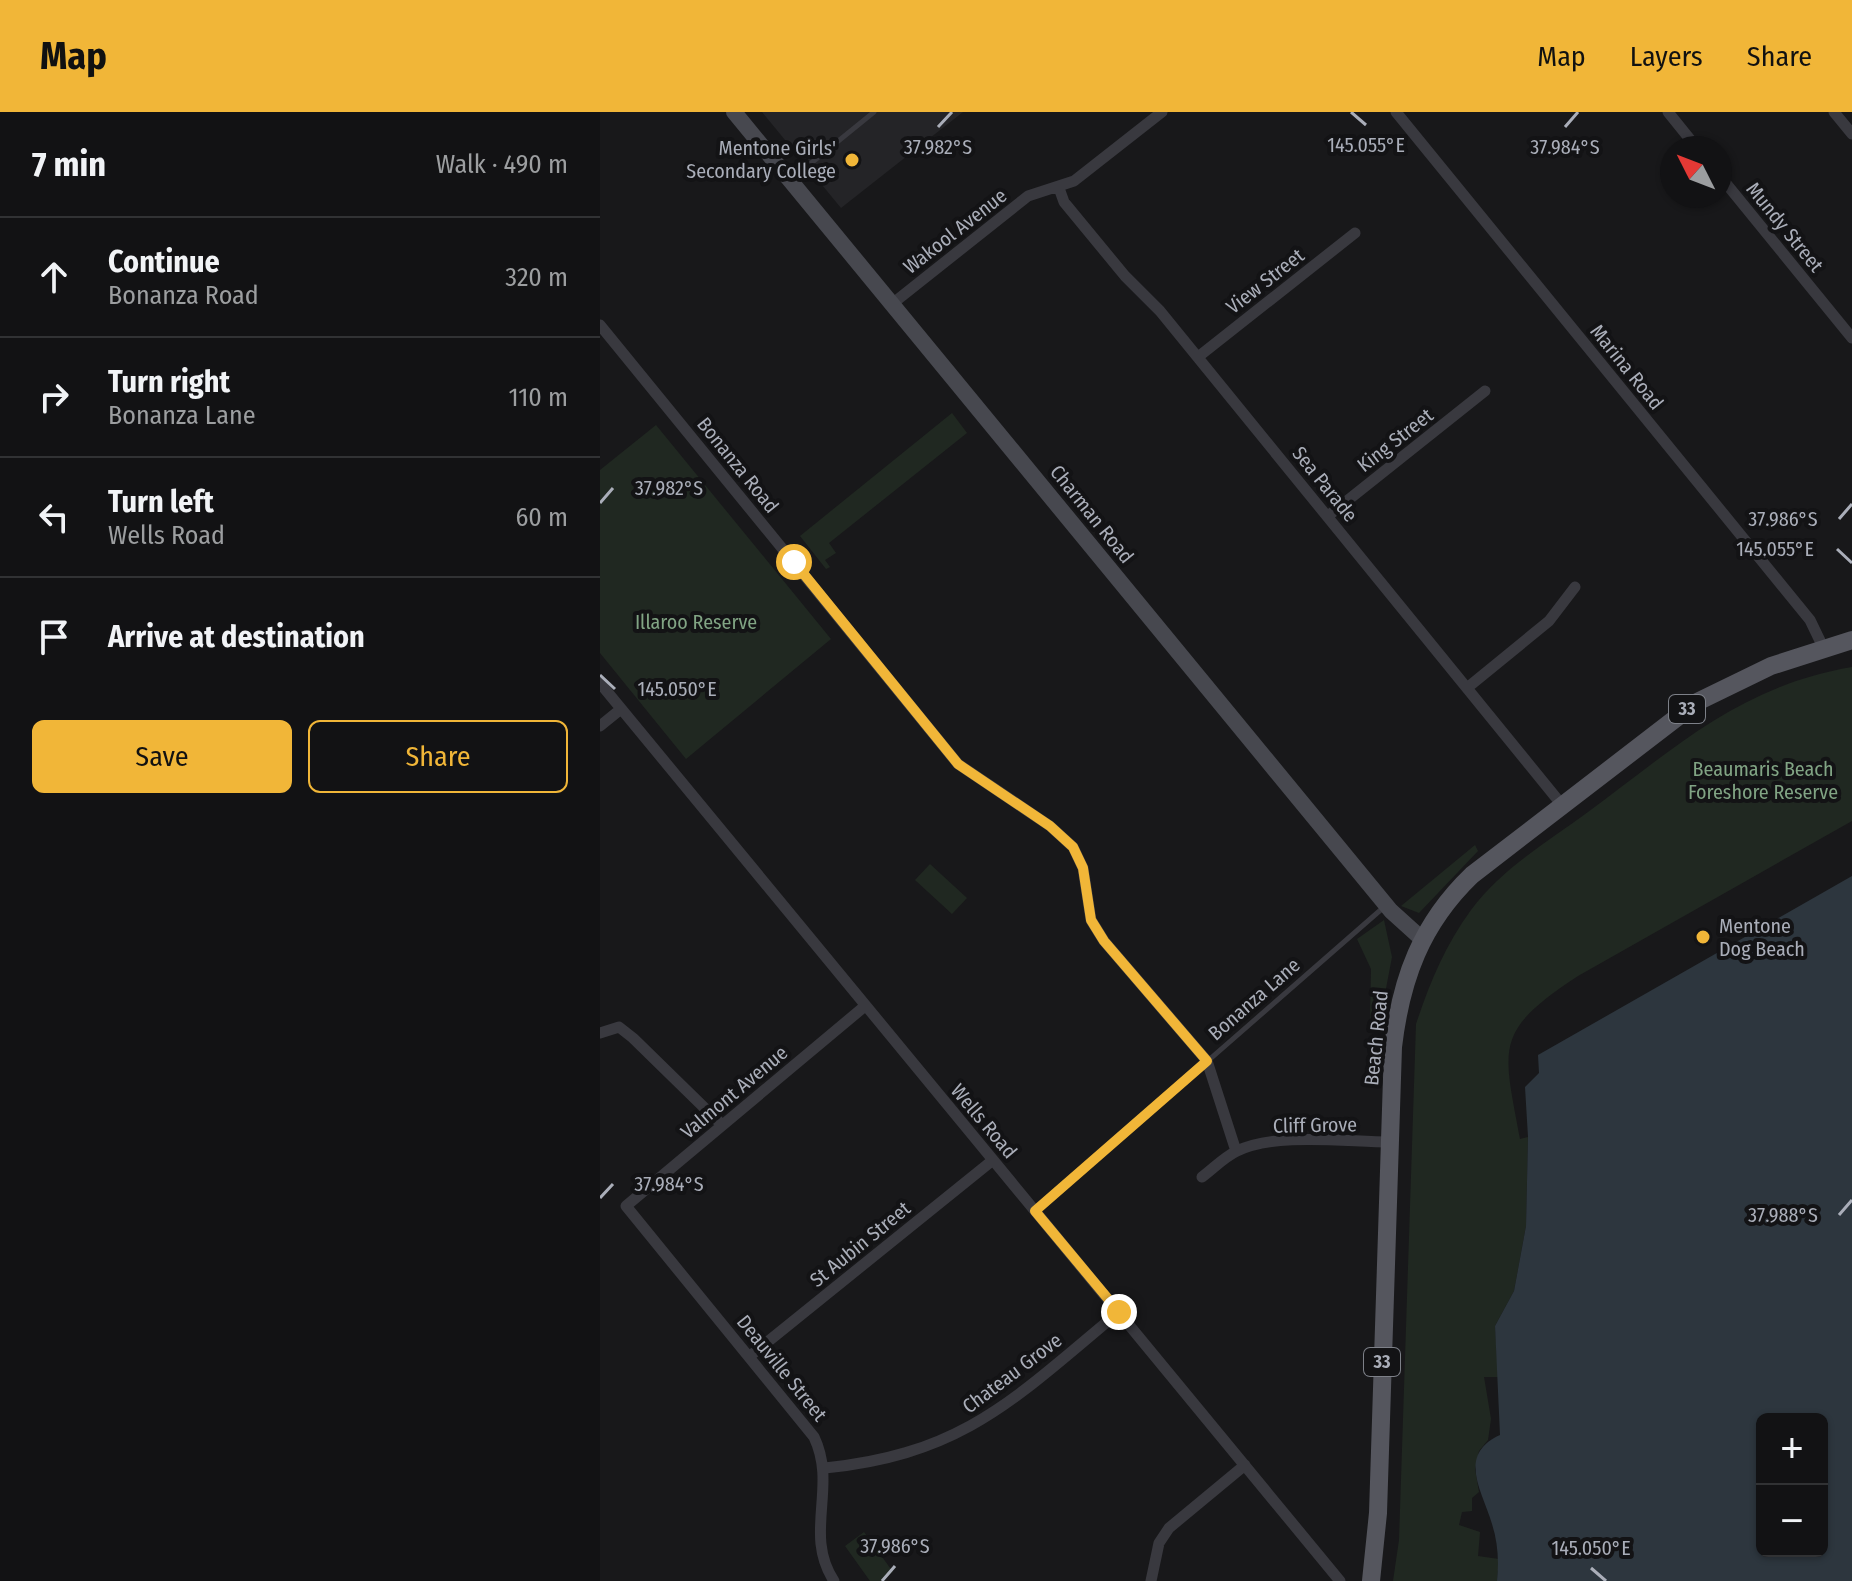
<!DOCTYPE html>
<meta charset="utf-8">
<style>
:root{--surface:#121214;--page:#1f2022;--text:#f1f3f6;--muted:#9c9ea0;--line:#313234;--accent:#f1b638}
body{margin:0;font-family:"Fira Sans Condensed",sans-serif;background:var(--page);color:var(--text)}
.controls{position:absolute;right:24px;bottom:24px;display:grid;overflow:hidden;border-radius:12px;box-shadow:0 2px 6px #0004}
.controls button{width:72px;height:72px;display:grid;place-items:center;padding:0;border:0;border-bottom:2px solid var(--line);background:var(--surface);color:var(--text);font:40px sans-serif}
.compass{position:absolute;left:1060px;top:24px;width:72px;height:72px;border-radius:50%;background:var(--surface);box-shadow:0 2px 6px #0004;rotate:312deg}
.stop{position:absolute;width:24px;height:24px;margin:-18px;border:6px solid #f1b638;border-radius:50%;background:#fff}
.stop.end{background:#f1b638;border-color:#fff;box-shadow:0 2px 8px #0008}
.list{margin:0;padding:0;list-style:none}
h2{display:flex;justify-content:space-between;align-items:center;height:104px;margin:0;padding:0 32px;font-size:34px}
h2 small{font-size:26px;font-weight:400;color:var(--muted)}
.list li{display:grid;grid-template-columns:52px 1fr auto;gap:24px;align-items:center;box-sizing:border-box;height:120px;padding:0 32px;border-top:2px solid var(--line)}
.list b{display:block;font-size:30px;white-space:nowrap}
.list p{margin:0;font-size:26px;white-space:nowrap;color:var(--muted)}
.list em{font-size:26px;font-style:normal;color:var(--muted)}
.actions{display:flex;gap:16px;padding:24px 32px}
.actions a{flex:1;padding:18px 0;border:2px solid var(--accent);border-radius:12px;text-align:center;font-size:28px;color:var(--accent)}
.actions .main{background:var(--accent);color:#111}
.icon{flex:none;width:44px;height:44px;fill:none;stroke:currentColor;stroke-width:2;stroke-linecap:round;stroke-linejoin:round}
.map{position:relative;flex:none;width:1252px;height:1469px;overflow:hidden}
header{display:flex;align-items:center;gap:48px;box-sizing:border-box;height:112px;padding:0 40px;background:var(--accent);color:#111}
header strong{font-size:38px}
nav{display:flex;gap:44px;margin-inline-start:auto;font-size:28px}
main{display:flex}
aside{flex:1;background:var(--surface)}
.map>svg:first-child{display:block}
.built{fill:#242427}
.green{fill:#202821}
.water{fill:#2d363e;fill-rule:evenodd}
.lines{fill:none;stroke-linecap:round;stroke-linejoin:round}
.service{stroke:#39393f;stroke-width:5}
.minor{stroke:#39393f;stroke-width:11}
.secondary{stroke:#47484f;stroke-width:16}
.primary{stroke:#55565e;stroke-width:18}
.route{stroke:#f1b638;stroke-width:10}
.ticks{fill:none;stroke:#aaaeb9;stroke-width:3}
.poi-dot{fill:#f1b638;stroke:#131315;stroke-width:3}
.labels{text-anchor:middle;stroke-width:8;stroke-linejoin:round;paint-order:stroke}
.shield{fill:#131315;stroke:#7d8088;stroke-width:2}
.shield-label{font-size:18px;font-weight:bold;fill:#aaaeb9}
.poi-label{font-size:20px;fill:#aaaeb9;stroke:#131315;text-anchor:end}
.street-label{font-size:20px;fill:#aaaeb9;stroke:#131315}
.park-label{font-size:20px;fill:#81a484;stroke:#131315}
.ticks-label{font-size:20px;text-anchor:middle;fill:#aaaeb9;stroke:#131315;stroke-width:8;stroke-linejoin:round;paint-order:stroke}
</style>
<header>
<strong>Map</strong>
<nav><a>Map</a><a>Layers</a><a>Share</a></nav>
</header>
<main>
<aside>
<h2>7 min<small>Walk · 490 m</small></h2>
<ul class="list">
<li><svg class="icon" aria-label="ahead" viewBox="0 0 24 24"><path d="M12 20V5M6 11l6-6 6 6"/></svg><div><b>Continue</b><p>Bonanza Road</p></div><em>320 m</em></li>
<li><svg class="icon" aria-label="right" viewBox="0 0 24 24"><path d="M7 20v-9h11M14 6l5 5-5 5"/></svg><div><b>Turn right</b><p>Bonanza Lane</p></div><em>110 m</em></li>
<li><svg class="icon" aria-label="left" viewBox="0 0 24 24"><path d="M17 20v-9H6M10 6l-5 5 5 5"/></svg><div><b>Turn left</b><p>Wells Road</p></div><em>60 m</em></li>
<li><svg class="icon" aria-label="arrive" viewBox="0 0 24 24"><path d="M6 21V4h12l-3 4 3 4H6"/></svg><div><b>Arrive at destination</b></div></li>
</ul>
<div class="actions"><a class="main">Save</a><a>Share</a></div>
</aside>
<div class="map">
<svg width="1252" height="1469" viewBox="0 0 1252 1469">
<rect width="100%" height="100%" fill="#18181a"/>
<path class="built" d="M162,0H363L241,96Z"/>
<path class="green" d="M352,301L367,321L229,431L236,441L225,448L230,455L226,457L200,424Z
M56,313L231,527L86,647L0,541V358Z
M1252,555V709L978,864C893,920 903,934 920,1027L928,1025L926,1114L914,1179L895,1214L898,1265H884L891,1307L888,1328L879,1339L875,1357L879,1380L872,1386V1399L862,1400L859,1413L880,1420L878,1444L899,1447L897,1469H793L799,1428L816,912C830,870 845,834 871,798C901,757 947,730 988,700C1075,636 1140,574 1252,555Z
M875,733L878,739L819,801L801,794Z
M330,752L367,786L352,802L315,768Z
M784,808L792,845L780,908H770L771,857L757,827Z
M264,1420L293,1460L281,1469H270L245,1434Z"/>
<path class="water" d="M1252,764V1469H897C899,1449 898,1431 892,1412C883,1380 856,1343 900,1323L895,1214L914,1179L926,1114L928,1025L925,975L939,961L938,943ZM1222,1307V1439H1162V1307Z"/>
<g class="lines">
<path class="service" d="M194,65L274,0
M436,1099L784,795"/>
<path class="minor" d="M796,0L1210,508L1224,537
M1068,0L1097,36
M1234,0L1252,22
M1120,64L1252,226
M459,76L464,90L525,164L560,199L962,693
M292,192L428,84L474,69L562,0
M0,213L358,652L450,714L473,735L483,756L491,808L504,829L607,949L636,1039
M598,245L755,121
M728,404L885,279
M0,571L740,1469
M867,576L949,509L975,475
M0,614L21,597
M0,921L19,915L33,926L122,1013
M602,1065C613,1057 624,1045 637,1039C676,1020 747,1030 790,1030
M150,1244L393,1048
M225,1356C365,1342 416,1285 519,1200
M234,1469C203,1422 238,1375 214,1325L26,1094L265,894
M551,1469L559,1431L569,1416L645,1353"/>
<path class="secondary" d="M134,0L791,799L822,827"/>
<path class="primary" d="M771,1469L778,1401L793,935C801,867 821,812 872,763L1097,590L1171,554L1252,528"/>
</g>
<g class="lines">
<path class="route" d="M194,450L358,652L450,714L473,735L483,756L491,808L504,829L607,949L435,1099L519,1200"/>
</g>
<path class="ticks" d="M751,0L766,13M338,15L352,0M965,15L978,0M0,391L13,376M1239,407L1252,392M1237,437L1252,451M0,563L15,577M0,1086L13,1072M1239,1103L1252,1088M991,1456L1006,1469M282,1469L295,1454"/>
<g class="poi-dot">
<circle cx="252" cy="48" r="8"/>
<circle cx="1103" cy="825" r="8"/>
</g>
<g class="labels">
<g class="shield">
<rect x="1069" y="583" width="36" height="28" rx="6"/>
<rect x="764" y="1236" width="36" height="28" rx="6"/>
</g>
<g class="shield-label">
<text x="1087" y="603">33</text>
<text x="782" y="1256">33</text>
</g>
<g class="poi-label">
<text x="236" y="43">Mentone Girls'<tspan x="236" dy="23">Secondary College</tspan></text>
<text x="1119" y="821" text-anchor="start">Mentone<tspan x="1119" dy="23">Dog Beach</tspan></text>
</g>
<g class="street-label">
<text transform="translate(1185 115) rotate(51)" y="7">Mundy Street</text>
<text transform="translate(355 119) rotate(-38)" y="7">Wakool Avenue</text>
<text transform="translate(665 169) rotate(-38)" y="7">View Street</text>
<text transform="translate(1027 255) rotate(51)" y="7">Marina Road</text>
<text transform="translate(795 328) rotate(-38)" y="7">King Street</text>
<text transform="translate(138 353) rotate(51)" y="7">Bonanza Road</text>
<text transform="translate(725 372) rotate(51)" y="7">Sea Parade</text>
<text transform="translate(492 402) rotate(51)" y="7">Charman Road</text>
<text transform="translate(654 887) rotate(-41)" y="7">Bonanza Lane</text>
<text transform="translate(776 926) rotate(-84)" y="7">Beach Road</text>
<text transform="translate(134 980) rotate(-40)" y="7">Valmont Avenue</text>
<text transform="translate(384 1009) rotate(50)" y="7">Wells Road</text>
<text transform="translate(715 1013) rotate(-1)" y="7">Cliff Grove</text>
<text transform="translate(260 1132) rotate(-39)" y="7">St Aubin Street</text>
<text transform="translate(182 1256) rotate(51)" y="7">Deauville Street</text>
<text transform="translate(412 1261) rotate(-37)" y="7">Chateau Grove</text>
</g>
<g class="park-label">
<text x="96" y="517">Illaroo Reserve</text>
<text x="1163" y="664">Beaumaris Beach<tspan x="1163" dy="23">Foreshore Reserve</tspan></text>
</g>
</g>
<g class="ticks-label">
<text x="766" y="40">145.055°E</text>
<text x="338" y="42">37.982°S</text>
<text x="965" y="42">37.984°S</text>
<text x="69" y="383">37.982°S</text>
<text x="1183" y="414">37.986°S</text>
<text x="1175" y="444">145.055°E</text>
<text x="77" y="584">145.050°E</text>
<text x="69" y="1079">37.984°S</text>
<text x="1183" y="1110">37.988°S</text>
<text x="295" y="1441">37.986°S</text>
<text x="991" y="1443">145.050°E</text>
</g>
</svg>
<div class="controls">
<button>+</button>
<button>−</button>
</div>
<svg class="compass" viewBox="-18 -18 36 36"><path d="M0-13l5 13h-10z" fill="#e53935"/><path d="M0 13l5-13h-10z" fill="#9c9ea0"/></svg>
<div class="stop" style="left:194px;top:450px"></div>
<div class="stop end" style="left:519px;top:1200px"></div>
</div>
</main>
